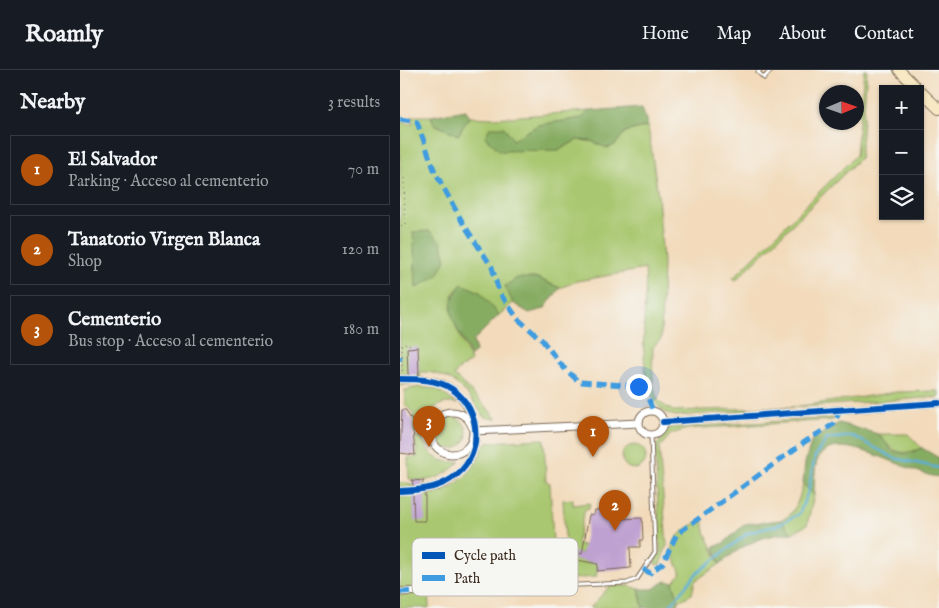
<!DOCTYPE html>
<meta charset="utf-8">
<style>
:root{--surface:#171b24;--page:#20242c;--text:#f1f3f6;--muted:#9ea1a6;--line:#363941;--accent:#b45309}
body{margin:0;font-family:"IM FELL English",serif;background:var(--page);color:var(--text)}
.controls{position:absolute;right:15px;top:15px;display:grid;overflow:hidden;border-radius:0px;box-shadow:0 1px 4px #0004}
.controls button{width:45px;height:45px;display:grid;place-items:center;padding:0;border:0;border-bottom:1px solid var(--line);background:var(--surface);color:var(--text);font:25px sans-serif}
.compass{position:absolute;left:419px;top:15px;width:45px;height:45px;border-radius:50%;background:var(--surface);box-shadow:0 1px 4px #0004;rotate:88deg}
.you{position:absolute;left:238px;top:316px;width:18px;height:18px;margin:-12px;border:4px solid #fff;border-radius:50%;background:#1a73e8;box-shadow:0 0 0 8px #1a73e833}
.badge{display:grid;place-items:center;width:32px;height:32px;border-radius:50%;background:var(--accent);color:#fff;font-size:16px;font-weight:700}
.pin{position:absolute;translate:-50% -41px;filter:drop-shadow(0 1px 2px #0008)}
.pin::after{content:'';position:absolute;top:26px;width:18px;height:15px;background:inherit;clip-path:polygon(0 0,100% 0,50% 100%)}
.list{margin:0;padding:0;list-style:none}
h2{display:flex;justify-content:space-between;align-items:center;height:65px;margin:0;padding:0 20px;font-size:21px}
h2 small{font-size:16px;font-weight:400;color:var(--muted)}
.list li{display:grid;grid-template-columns:32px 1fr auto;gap:15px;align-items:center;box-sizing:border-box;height:70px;margin:0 10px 10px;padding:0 10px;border:1px solid var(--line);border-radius:0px}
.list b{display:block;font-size:19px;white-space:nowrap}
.list p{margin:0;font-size:16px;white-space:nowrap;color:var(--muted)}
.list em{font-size:16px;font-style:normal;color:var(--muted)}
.icon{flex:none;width:28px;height:28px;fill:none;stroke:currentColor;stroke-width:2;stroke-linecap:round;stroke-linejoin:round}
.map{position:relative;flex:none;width:539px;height:538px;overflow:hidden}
header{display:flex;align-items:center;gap:30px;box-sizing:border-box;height:70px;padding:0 25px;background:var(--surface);border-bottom:1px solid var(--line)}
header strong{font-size:24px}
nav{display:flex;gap:28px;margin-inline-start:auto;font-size:18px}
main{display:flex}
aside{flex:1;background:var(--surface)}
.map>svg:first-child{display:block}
.green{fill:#a9c76f;stroke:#727846}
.forest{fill:#86ac62;stroke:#606b40}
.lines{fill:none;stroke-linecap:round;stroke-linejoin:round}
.stream{stroke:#59afd5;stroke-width:2.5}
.building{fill:#bfa1d1}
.service-casing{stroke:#7b6855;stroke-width:5}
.minor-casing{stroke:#7b6855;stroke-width:9}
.secondary-casing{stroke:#7b6855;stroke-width:12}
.path{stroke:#7b6855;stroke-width:1;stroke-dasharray:1 4;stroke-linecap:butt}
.service{stroke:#fff;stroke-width:3}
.minor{stroke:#fff;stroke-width:7}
.secondary{stroke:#f7e9c3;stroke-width:10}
.quiet{stroke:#3f9ce0;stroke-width:5;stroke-dasharray:10 5;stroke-linecap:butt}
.cycleway-casing{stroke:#f6f6f2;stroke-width:9}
.cycleway{stroke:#0057b8;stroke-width:6}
.key{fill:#f6f6f2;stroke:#beb9b2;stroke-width:1}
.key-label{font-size:14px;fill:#3b2a1e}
</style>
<header>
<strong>Roamly</strong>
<nav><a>Home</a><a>Map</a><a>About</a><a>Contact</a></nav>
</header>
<main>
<aside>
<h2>Nearby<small>3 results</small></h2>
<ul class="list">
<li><span class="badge">1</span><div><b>El Salvador</b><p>Parking · Acceso al cementerio</p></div><em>70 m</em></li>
<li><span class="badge">2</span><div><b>Tanatorio Virgen Blanca</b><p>Shop</p></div><em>120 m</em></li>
<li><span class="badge">3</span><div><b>Cementerio</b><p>Bus stop · Acceso al cementerio</p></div><em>180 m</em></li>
</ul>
</aside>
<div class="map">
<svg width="539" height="538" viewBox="0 0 539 538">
<rect width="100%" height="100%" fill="#f6f6f2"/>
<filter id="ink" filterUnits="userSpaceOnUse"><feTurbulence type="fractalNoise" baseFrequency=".02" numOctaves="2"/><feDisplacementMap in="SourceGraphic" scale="10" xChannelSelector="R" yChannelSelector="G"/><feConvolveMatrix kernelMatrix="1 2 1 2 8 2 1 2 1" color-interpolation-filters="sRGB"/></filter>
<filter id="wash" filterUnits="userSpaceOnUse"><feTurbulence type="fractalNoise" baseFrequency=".0096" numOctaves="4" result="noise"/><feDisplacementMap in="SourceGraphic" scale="20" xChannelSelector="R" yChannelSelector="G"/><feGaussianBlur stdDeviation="1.12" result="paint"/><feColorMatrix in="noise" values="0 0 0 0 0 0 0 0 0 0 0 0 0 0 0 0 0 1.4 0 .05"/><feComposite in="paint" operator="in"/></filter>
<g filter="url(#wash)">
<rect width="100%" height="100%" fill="#f2daba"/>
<path class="green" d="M464,0H467L460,88L336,210L333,208L456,85Z
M189,41L183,48L138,55L113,70L85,67L159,80L177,70L191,71L207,77L215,75L225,62L248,56L258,125L263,191L261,269L253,277C253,291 250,322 260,332C263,336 269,338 273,341L393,337L497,322L539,321V327L276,346C228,338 249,234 245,199L177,211L160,218L137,208L106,216L113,233L99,245L80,222L62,214L53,224L56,257L71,291L57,301L54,306C60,310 95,345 96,349L84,347C68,322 51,301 20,302V312L0,316V52L13,54L12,46H31L34,54L58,65L69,47L94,48Z
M19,317L37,319L57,334C37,329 25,344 21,361L14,362L13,343L5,334V320Z
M35 363a16 16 0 1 1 32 0a16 16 0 1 1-32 0Z
M433,348V350L287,359L271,364L259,378L267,475L260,494L256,495L255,490L260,481L255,378L269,358Z
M478,364H508L522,378C498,387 494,382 478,364Z
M22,366C26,385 41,395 60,391C46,406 30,414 9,409L8,388L17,387L15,367Z
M144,369L146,411L150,413L155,513H134L117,506L94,491L82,489L71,495L47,514L28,518L29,538H0V412L24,416L25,425C49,423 67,409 78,388C82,381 82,376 89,372Z
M222 387a12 12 0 1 1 24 0a12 12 0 1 1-24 0Z
M403,414L414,425L407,455L392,463L381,450C396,445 399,428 403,414Z
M173,429V435L190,433L189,438L185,439L177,473L185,476L182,484L174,483L172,488L193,493L195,487L200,484L196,507L167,509L163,430Z
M303,449L305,462L320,494L295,511L292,524L279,531L273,512L281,504C279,497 274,490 273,482C270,465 292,456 303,449Z
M210,516H230L239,519L243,538H190Z"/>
<path class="forest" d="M242,37L248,56L225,62L215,75L207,78L191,71L177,70L159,80L100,81L85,67L90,57H104L113,70L138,55L182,48L189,41Z
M66,40L69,47L58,65L34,54L31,46Z
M30,161L41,172L46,190L38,205L16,218L13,162Z
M117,208H137L160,218L144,239L129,243L113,233L105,216Z
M62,214L80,222L99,245L73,271L76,281L70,286C60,258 38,240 62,214Z
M439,353L478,364L493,381L507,384L522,378L539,388V407C511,405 443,360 421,384C413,393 415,414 414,425L403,414L405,393L412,370Z
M381,450L392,463C361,465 344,474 320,494L314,477L324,473L345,454Z
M266,511L273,512L279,531L277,538H243L239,519H253Z"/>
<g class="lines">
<path class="stream" d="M268,538L296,504L348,463L378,455L399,444L408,422L415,386L427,369L453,366L494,388L539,398"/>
</g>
<g id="blocks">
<path class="building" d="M18,277L19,304L14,308L8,304L7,278Z
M2,340H6L10,348H12L15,385L0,383Z
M12,410L24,411L19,420L25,424V451H14L13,425L18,420L13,415Z
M207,430L210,439H218V449L242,448L243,470H240V477H230L231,498L197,501L198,494L172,489L174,482L182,484L189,445L194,444L195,440H205Z"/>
</g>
</g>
<g filter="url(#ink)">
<use href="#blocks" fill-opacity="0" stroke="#7b6855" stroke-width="1"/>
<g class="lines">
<defs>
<path id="service" d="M360,0L358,2L364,8L371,0
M155,516L227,513L237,509L255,482L251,365"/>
<path id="minor" d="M0,309H9
M19,309C31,311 43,312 52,319C82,341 84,386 53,408C44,415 34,417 24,419
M239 353a12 12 0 1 1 24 0a12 12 0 1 1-24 0Z
M31 363a21 21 0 1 1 42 0a21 21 0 1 1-42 0Z
M263,352L539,333
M73,361L239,353
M0,421L13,420
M0,522L26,521"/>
<path id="secondary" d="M499,0L518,19
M520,21L539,39"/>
</defs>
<use href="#service" class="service-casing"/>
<use href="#minor" class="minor-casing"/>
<use href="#secondary" class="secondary-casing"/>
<path class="path" d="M0,107H4L5,155L0,156
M2,301V274L9,273L10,279"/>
<use href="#service" class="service"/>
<use href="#minor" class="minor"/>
<use href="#secondary" class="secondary"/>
<path class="quiet" d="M0,49L17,52L35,102L64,155L92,197L99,222L118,249L142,270L163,297L179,312L239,316L247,325L253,341
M0,288L2,289
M243,499L250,503L263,493L277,464L406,371L434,354L440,340
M0,522L26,521"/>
<defs>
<path id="cycleway" d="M0,309C17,309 37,309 52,319C83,340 84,389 51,409C36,419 18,420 0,421
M263,352L539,333"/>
</defs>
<use href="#cycleway" class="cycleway-casing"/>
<use href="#cycleway" class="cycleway"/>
</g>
</g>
<rect x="12" y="468" width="166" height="58" rx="8" class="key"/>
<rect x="22" y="482" width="23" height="7" fill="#0057b8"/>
<rect x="22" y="505" width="23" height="6" fill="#3f9ce0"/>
<g class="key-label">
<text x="54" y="490">Cycle path</text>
<text x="54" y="513">Path</text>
</g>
</svg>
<div class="controls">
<button>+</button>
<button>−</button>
<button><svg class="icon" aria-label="layers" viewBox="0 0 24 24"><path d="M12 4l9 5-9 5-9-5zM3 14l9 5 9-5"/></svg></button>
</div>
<svg class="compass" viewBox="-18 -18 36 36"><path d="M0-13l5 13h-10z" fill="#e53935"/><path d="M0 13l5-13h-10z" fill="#9ea1a6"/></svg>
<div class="you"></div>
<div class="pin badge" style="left:193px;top:387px">1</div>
<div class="pin badge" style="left:215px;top:461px">2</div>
<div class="pin badge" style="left:29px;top:377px">3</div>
</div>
</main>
